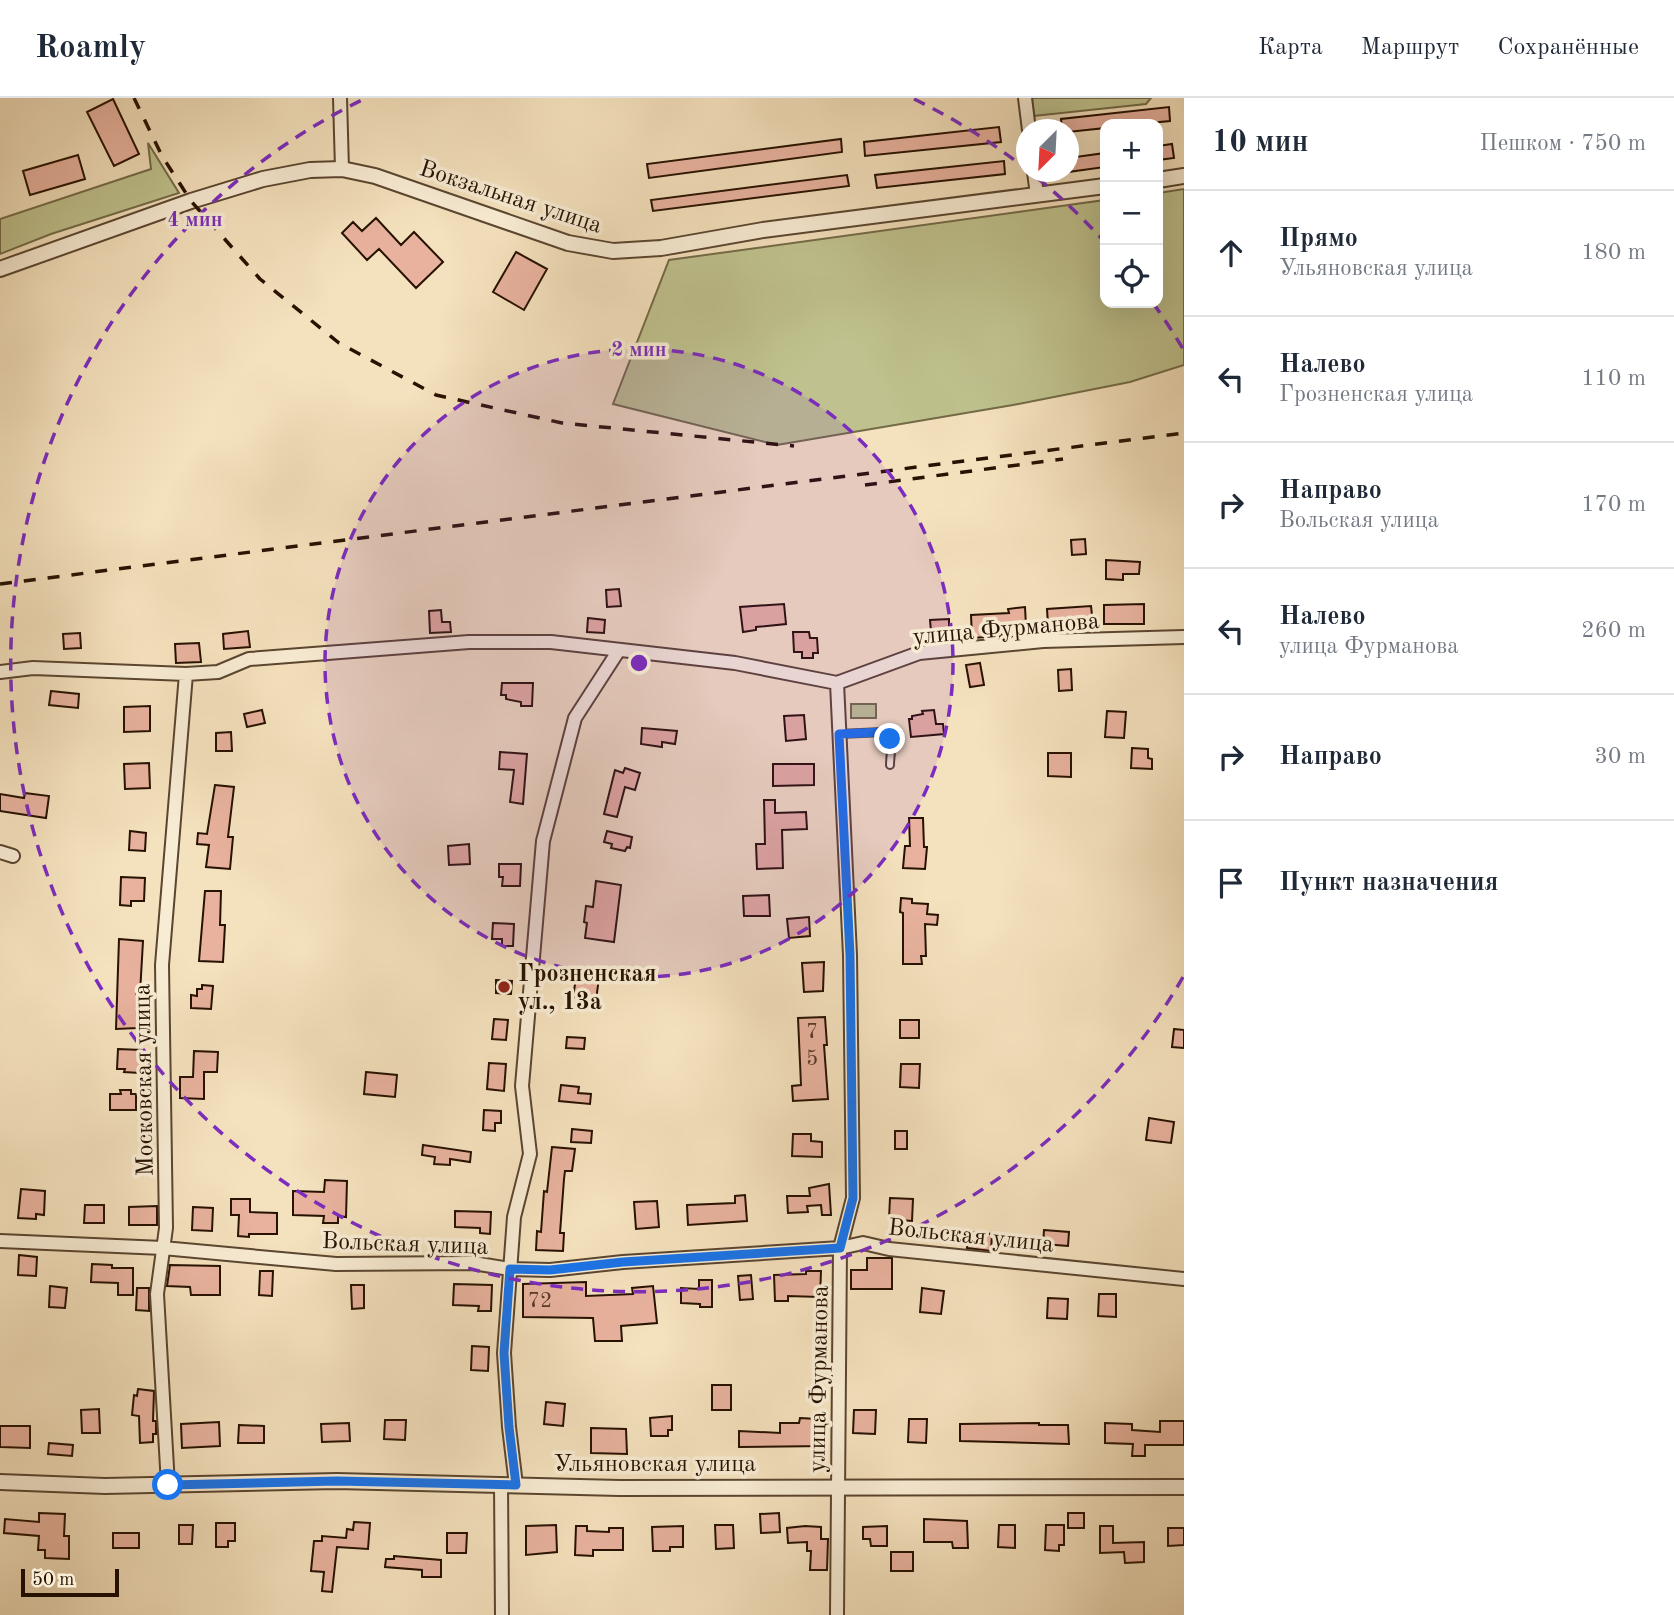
<!DOCTYPE html>
<html lang="ru">
<meta charset="utf-8">
<style>
:root{--surface:#fff;--page:#f6f6f7;--text:#1f2937;--muted:#747a83;--line:#e0e1e3}
body{margin:0;font-family:"Old Standard TT",serif;background:var(--page);color:var(--text)}
.controls{position:absolute;right:21px;top:21px;display:grid;overflow:hidden;border-radius:14px;box-shadow:0 7px 28px #0002}
.controls button{width:63px;height:63px;display:grid;place-items:center;padding:0;border:0;border-bottom:2px solid var(--line);background:var(--surface);color:var(--text);font:35px sans-serif}
.compass{position:absolute;left:1016px;top:21px;width:63px;height:63px;border-radius:50%;background:var(--surface);box-shadow:0 7px 28px #0002;rotate:204deg}
.scale{position:absolute;left:21px;bottom:18px;width:98px;box-sizing:border-box;padding-left:7px;border:4px solid #271100;border-top:0;font-size:19px;line-height:24px;white-space:nowrap;color:#271100;-webkit-text-stroke:5px #f8ecd4;paint-order:stroke}
.stop{position:absolute;width:21px;height:21px;margin:-16px;border:5px solid #1a73e8;border-radius:50%;background:#fff}
.stop.end{background:#1a73e8;border-color:#fff;box-shadow:0 2px 7px #0008}
.list{margin:0;padding:0;list-style:none}
h2{display:flex;justify-content:space-between;align-items:center;height:91px;margin:0;padding:0 28px;font-size:30px}
h2 small{font-size:23px;font-weight:400;color:var(--muted)}
.list li{display:grid;grid-template-columns:46px 1fr auto;gap:21px;align-items:center;box-sizing:border-box;height:126px;padding:0 28px;border-top:2px solid var(--line)}
.list b{display:block;font-size:26px;white-space:nowrap}
.list p{margin:0;font-size:23px;white-space:nowrap;color:var(--muted)}
.list em{font-size:23px;font-style:normal;color:var(--muted)}
.icon{flex:none;width:38px;height:38px;fill:none;stroke:currentColor;stroke-width:2;stroke-linecap:round;stroke-linejoin:round}
.map{position:relative;flex:none;width:1184px;height:1517px;overflow:hidden}
header{display:flex;align-items:center;gap:42px;box-sizing:border-box;height:98px;padding:0 35px;background:var(--surface);border-bottom:2px solid var(--line)}
header strong{font-size:33px}
nav{display:flex;gap:38px;margin-inline-start:auto;font-size:24px}
main{display:flex}
aside{flex:1;background:var(--surface)}
.map>svg:first-child{display:block}
.green{fill:#bfc28e;stroke:#736a47;stroke-width:2}
.building{fill:#e8b29e;stroke:#271100;stroke-width:2}
.lines{fill:none;stroke-linecap:round;stroke-linejoin:round}
.service-casing{stroke:#5a452f;stroke-width:10}
.minor-casing{stroke:#5a452f;stroke-width:16}
.tertiary-casing{stroke:#5a452f;stroke-width:18}
.service{stroke:#f8ecd4;stroke-width:6}
.minor{stroke:#f8ecd4;stroke-width:12}
.tertiary{stroke:#f8ecd4;stroke-width:14}
.rail{stroke:#271100;stroke-width:3.5;stroke-dasharray:12 12;stroke-linecap:butt}
.route{stroke:#1a73e8;stroke-width:9}
.ring{fill:none;stroke:#7b2cbf;stroke-width:3.5;stroke-dasharray:12 9}
.poi-dot{fill:#8f2418;stroke:#f8ecd4;stroke-width:2.5}
.labels{text-anchor:middle;stroke-width:7;stroke-linejoin:round;paint-order:stroke}
.number-label{font-size:21px;fill:#573928}
.street-label{font-size:24px;fill:#271100;stroke:#f8ecd4}
.poi-label{font-size:24px;font-weight:bold;fill:#271100;stroke:#f8ecd4;text-anchor:start}
.centre{fill:#7b2cbf;stroke:#f8ecd4;stroke-width:3.5}
.ring-label{font-size:21px;text-anchor:middle;font-weight:bold;fill:#7b2cbf;stroke:#f8ecd4;stroke-width:7;stroke-linejoin:round;paint-order:stroke}
</style>
<header>
<strong>Roamly</strong>
<nav><a>Карта</a><a>Маршрут</a><a>Сохранённые</a></nav>
</header>
<main>
<div class="map">
<svg width="1184" height="1517" viewBox="0 0 1184 1517">
<rect width="100%" height="100%" fill="#f4e1bd"/>
<filter id="stains"><feTurbulence type="fractalNoise" baseFrequency=".00286" numOctaves="4"/><feColorMatrix values="0 0 0 0 .2 0 0 0 0 .09 0 0 0 0 .02 0 0 0 .5 -.17"/></filter>
<radialGradient id="worn" r=".72"><stop offset=".6" stop-color="#630" stop-opacity="0"/><stop offset="1" stop-color="#630" stop-opacity=".3"/></radialGradient>
<path class="green" d="M1032,0H1151L1146,6L1034,18Z
M148,45L179,95L51,136L0,156V121L151,71Z
M1184,91V267L1130,284L1013,307L777,347L613,306L669,162L1105,102V205H1158V95Z
M851,606H876V620H851Z"/>
<path class="building" d="M113,1L139,56L114,68L87,14Z
M1169,9L1170,23L1138,26H1105V30L1068,34V32H1062L1061,21Z
M999,29L1001,44L865,58L864,44Z
M841,41L842,54L649,80L647,66Z
M1172,46L1174,60L1158,62V48Z
M1105,55V69L1068,74V60Z
M78,57L85,81L30,97L23,73Z
M1004,63L1005,76L877,90L875,77Z
M847,77L849,88L653,113L651,102Z
M376,120L401,147L414,134L443,164L416,190L379,151L367,162L342,135L353,124L362,133Z
M516,154L547,171L524,212L493,194Z
M1085,441L1086,456L1072,457L1071,442Z
M1106,462L1140,464L1139,476H1123V482L1106,481Z
M619,491L621,508L607,509L606,492Z
M784,506L786,526L756,529V532L743,534L740,509Z
M1144,506V526H1104V507Z
M1091,508L1093,526L1075,527V525L1048,527L1047,511Z
M1025,509L1026,528L1001,530L1002,538L972,540L971,517L1009,515L1008,511Z
M441,512L442,524H450L451,534L430,535L429,513Z
M588,520L605,522L604,535L587,534Z
M949,521V533H931L930,522Z
M248,533L250,549L224,551L223,536Z
M793,534H809L810,540H817L818,555H813V560H802V554H794Z
M80,535L81,550L64,551L63,536Z
M199,545L201,564L176,565L175,546Z
M980,565L984,587L970,589L966,567Z
M1071,571L1072,592L1059,593L1058,572Z
M502,585H533L532,608H521V604L506,601V597H501Z
M51,593L79,596L78,610L49,607Z
M150,608V633L124,634V609Z
M262,612L265,625L247,629L244,616Z
M934,612L936,626H943L944,636L911,639L909,621H912V618L923,616L922,613Z
M1107,613L1126,614L1124,640L1105,639Z
M804,617L806,641L786,643L784,618Z
M642,630L677,633L675,646L662,644V649L641,646Z
M231,634L232,653H216V635Z
M1132,650L1148,651V660L1152,661V671L1131,670Z
M500,654L527,656L523,706L510,704L514,672L499,671Z
M1048,655H1071V679L1048,678Z
M149,665L150,690L125,691L124,666Z
M773,666H814V687L773,688Z
M625,670L640,675L635,692L625,689L617,719L604,716L615,672L623,675Z
M215,687L234,689L228,739H233L230,771L206,769L209,747L197,746L198,735L207,736Z
M25,695L49,698L46,720L0,713V696L24,700Z
M764,702H775V715L806,714L807,731L782,732L783,770L757,771L756,746H765Z
M909,720H923L924,749H927L925,771L903,770L905,748H910Z
M130,733L146,735L145,753L129,752Z
M607,733L632,739L630,750L627,749L625,753L611,750L612,746L604,744Z
M469,746L470,766L449,767L448,748Z
M499,766H521L520,788H502L503,779H499Z
M121,779L145,780L144,803H131V808L120,807Z
M596,783L621,787L614,844L585,840L587,825L584,824L586,808L593,809Z
M205,793H221L220,827H225L223,864L199,863Z
M769,797L770,818H744L743,798Z
M901,800L912,801V805L928,806L927,816L938,817L937,827L925,826L926,858H921L922,866H903V815L900,814Z
M809,819L810,838L789,840L787,821Z
M493,825L514,826L513,848H502V841H492Z
M119,841L143,843L140,895H136L137,930L116,931Z
M824,864L823,893L804,894L802,865Z
M584,870L600,873L596,902L573,899L576,880L582,881Z
M496,882L512,883L511,896L496,895Z
M202,887L213,888L211,911L191,910V897L197,898V891H202Z
M825,919L827,947H824L828,1001L793,1003L792,988L801,987L798,920Z
M494,921L508,922L506,942L492,941Z
M900,922H919V940H900Z
M1174,931L1184,932V950L1172,949Z
M567,939L585,940L584,951L566,950Z
M118,951L141,952L140,975L124,974L125,971H117Z
M194,953L218,954L217,974H204V1001L180,1000V979H193Z
M489,965L506,966L504,993L487,991Z
M901,966H920L919,990L900,989Z
M366,974L397,977L395,999L364,996Z
M561,987L579,989L578,995L591,996L590,1006L559,1003Z
M120,992H131V996H136V1012H110V996H121Z
M484,1012L501,1013V1025H495V1033L483,1032Z
M1149,1020L1174,1024L1171,1045L1146,1042Z
M572,1031L592,1033L591,1045L571,1044Z
M895,1033H907V1051H895Z
M793,1036H811V1043L822,1044V1059L792,1058Z
M423,1047L471,1054L470,1064L450,1061V1067L434,1066L435,1059L422,1057Z
M552,1049L575,1051L572,1073H565L564,1081L560,1135H564L563,1153L536,1152L537,1133L541,1134L544,1093L547,1094Z
M325,1082L347,1083L346,1119L338,1118V1125H323L324,1118L293,1117V1093L324,1094Z
M829,1086L831,1117H822L821,1107L807,1108L808,1114L788,1115L787,1098H810L809,1090Z
M21,1091L45,1093L44,1117L36,1116V1121L18,1120Z
M745,1097L747,1123L688,1127L687,1107L735,1105V1098Z
M890,1100L913,1101L912,1123L889,1121Z
M231,1101H250V1114L277,1115V1136H249V1139L238,1138L239,1117H231Z
M657,1103L659,1129L636,1131L634,1104Z
M85,1107H104V1125H84Z
M157,1108V1127H129V1109Z
M193,1109L213,1110L212,1133L192,1132Z
M455,1113L491,1114L490,1136L480,1135V1130L455,1129Z
M1044,1132L1069,1134L1068,1148L1043,1146Z
M968,1134L992,1136L991,1153L967,1150Z
M19,1157L37,1159L36,1178L18,1177Z
M867,1160H892V1191H851V1172H867Z
M92,1166L112,1167V1170H133V1197H118V1185L91,1184Z
M170,1167L220,1168V1197H191L190,1189L167,1188Z
M260,1173H273L272,1198L259,1197Z
M806,1173H821L820,1199L788,1198V1203H775L774,1177L806,1176Z
M751,1177L753,1201L740,1202L738,1178Z
M699,1182H712V1209H700V1206L681,1205V1190L699,1191Z
M586,1184V1198L633,1196L632,1190L653,1188L657,1225L621,1228L622,1243H595L593,1220L523,1219V1186Z
M454,1186L492,1187L491,1213H478L479,1208L453,1207Z
M351,1187H364V1210L352,1211Z
M50,1188L67,1190L65,1210L49,1209Z
M137,1190H149V1213L136,1212Z
M922,1190L944,1193L941,1216L920,1214Z
M1099,1196H1116V1219L1098,1218Z
M1048,1200L1068,1201L1067,1221L1047,1220Z
M472,1248L489,1249L488,1273L471,1272Z
M712,1287H731V1312H712Z
M138,1291L154,1293L153,1323H156V1336H153V1344L140,1345L139,1318L132,1317L134,1297L137,1298Z
M546,1304L565,1306L563,1328L544,1326Z
M99,1311L100,1335H82L81,1312Z
M854,1312H876L875,1336L853,1335Z
M672,1318V1332H668V1338H651L650,1320Z
M800,1320L817,1321V1328H825V1348L739,1349V1333L780,1335V1325H799Z
M909,1321H927L926,1345L908,1344Z
M385,1322H406L405,1342L384,1341Z
M1160,1323H1184V1347H1145V1358H1132L1133,1346L1105,1345V1325L1132,1326V1332L1160,1334Z
M219,1324L220,1348L182,1350L181,1326Z
M349,1325L350,1343L322,1344L321,1326Z
M1039,1325V1327H1068L1069,1346L960,1343V1326Z
M239,1327L264,1328V1345H238Z
M0,1328H30V1350L0,1349Z
M591,1330L626,1331L627,1356L591,1355Z
M49,1345L73,1347L72,1358L48,1356Z
M39,1415L65,1416L64,1438H69V1461L45,1460V1452H38L39,1438L4,1435L5,1421L39,1424Z
M779,1415L780,1434L761,1435L760,1416Z
M1068,1415H1084V1430H1068Z
M924,1421L967,1423L968,1450H953L952,1444H924Z
M354,1424L370,1425L368,1451L337,1449L332,1494L322,1493L324,1474L311,1473L314,1443H322V1438L346,1440L347,1431L353,1432Z
M216,1425H235V1443H228V1449H216Z
M179,1427H193L192,1446H179Z
M556,1427L557,1454L526,1457V1428Z
M715,1427H733L734,1450L716,1451Z
M999,1427H1015V1450L998,1449Z
M1046,1427H1064V1447H1059V1453L1045,1452Z
M576,1428H587V1433L609,1434V1430H623V1452H593V1458L575,1457Z
M683,1428V1449H670V1453H653L652,1429Z
M805,1428L821,1429V1441H828L827,1472H810L811,1453H807V1444L788,1445L787,1430Z
M887,1428V1448H871L870,1441H863V1429Z
M1100,1428H1113V1445L1144,1444V1464L1125,1465L1124,1454L1100,1455Z
M1168,1430H1184V1447L1168,1448Z
M113,1435H139V1450H113Z
M447,1435H467L466,1455H447Z
M891,1454H913V1473H891Z
M394,1458L441,1462V1479H422V1472L385,1469L386,1461H394Z"/>
<g class="lines">
<defs>
<path id="service" d="M839,636L883,634C895,640 890,656 890,667"/>
<path id="minor" d="M340,0L342,71
M1025,0L1029,32
M1034,74L1037,97
M0,574L33,570L186,576L218,574L249,561L469,544H551L735,565L837,585L919,555L1043,543L1184,539
M837,585L850,857L853,1100L840,1150L837,1517
M0,754L13,758
M0,1143L163,1150L336,1166L473,1165L510,1171L550,1172L623,1164L840,1150L863,1145L889,1151L1184,1181
M168,1387L157,1196L166,1130L162,867L186,576
M501,1387L502,1517
M516,1387L509,1329L504,1255L514,1119L530,1056L522,988L543,743L575,620L619,552"/>
<path id="tertiary" d="M1158,82L1184,78
M0,171L191,103L263,81L310,72L342,71L375,78L568,145L613,153L661,150L763,132L1105,88
M0,1384L105,1388L337,1383L620,1390L1184,1389"/>
</defs>
<use href="#service" class="service-casing"/>
<use href="#minor" class="minor-casing"/>
<use href="#tertiary" class="tertiary-casing"/>
<use href="#service" class="service"/>
<use href="#minor" class="minor"/>
<use href="#tertiary" class="tertiary"/>
<path class="rail" d="M134,0L162,58L191,103L260,181L339,245L436,297L562,325L794,348
M865,387L1063,361
M0,486L1184,335"/>
</g>
<g class="lines">
<path class="route" d="M168,1387L337,1383L516,1387L509,1329L504,1255L510,1171L550,1172L623,1164L840,1150L853,1100L850,857L839,636L883,634L890,641"/>
</g>
<circle cx="639" cy="565" r="314" fill="#7b2cbf" fill-opacity=".12"/>
<g class="ring">
<circle cx="639" cy="565" r="314"/>
<path d="M1183 879A628 628 0 1 1 364 1M914 1A628 628 0 0 1 1102 141M1153 205A628 628 0 0 1 1183 251"/>
</g>
<circle class="poi-dot" cx="504" cy="889" r="7"/>
<g class="labels">
<g class="number-label">
<text x="812" y="940">7</text>
<text x="812" y="967">5</text>
<text x="540" y="1209">72</text>
</g>
<g class="street-label">
<text transform="translate(511 98) rotate(18)" y="8">Вокзальная улица</text>
<text transform="translate(1006 530) rotate(-5)" y="8">улица Фурманова</text>
<text transform="translate(143 982) rotate(-91)" y="8">Московская улица</text>
<text transform="translate(971 1137) rotate(6)" y="8">Вольская улица</text>
<text transform="translate(405 1145) rotate(2)" y="8">Вольская улица</text>
<text transform="translate(818 1281) rotate(-89)" y="8">улица Фурманова</text>
<text x="655" y="1373">Ульяновская улица</text>
</g>
<g class="poi-label">
<text x="518" y="883">Грозненская<tspan x="518" dy="28">ул., 13а</tspan></text>
</g>
</g>
<circle cx="639" cy="565" r="10" class="centre"/>
<g class="ring-label">
<text x="195" y="128">4 мин</text>
<text x="639" y="258">2 мин</text>
</g>
<rect width="100%" height="100%" filter="url(#stains)"/>
<rect width="100%" height="100%" fill="url(#worn)"/>
</svg>
<div class="controls">
<button>+</button>
<button>−</button>
<button><svg class="icon" aria-label="locate" viewBox="0 0 24 24"><circle cx="12" cy="12" r="6"/><path d="M12 2v4M12 18v4M2 12h4M18 12h4"/></svg></button>
</div>
<svg class="compass" viewBox="-18 -18 36 36"><path d="M0-13l5 13h-10z" fill="#e53935"/><path d="M0 13l5-13h-10z" fill="#747a83"/></svg>
<div class="scale">50 m</div>
<div class="stop" style="left:168px;top:1387px"></div>
<div class="stop end" style="left:890px;top:641px"></div>
</div>
<aside>
<h2>10 мин<small>Пешком · 750 m</small></h2>
<ul class="list">
<li><svg class="icon" aria-label="ahead" viewBox="0 0 24 24"><path d="M12 20V5M6 11l6-6 6 6"/></svg><div><b>Прямо</b><p>Ульяновская улица</p></div><em>180 m</em></li>
<li><svg class="icon" aria-label="left" viewBox="0 0 24 24"><path d="M17 20v-9H6M10 6l-5 5 5 5"/></svg><div><b>Налево</b><p>Грозненская улица</p></div><em>110 m</em></li>
<li><svg class="icon" aria-label="right" viewBox="0 0 24 24"><path d="M7 20v-9h11M14 6l5 5-5 5"/></svg><div><b>Направо</b><p>Вольская улица</p></div><em>170 m</em></li>
<li><svg class="icon" aria-label="left" viewBox="0 0 24 24"><path d="M17 20v-9H6M10 6l-5 5 5 5"/></svg><div><b>Налево</b><p>улица Фурманова</p></div><em>260 m</em></li>
<li><svg class="icon" aria-label="right" viewBox="0 0 24 24"><path d="M7 20v-9h11M14 6l5 5-5 5"/></svg><div><b>Направо</b></div><em>30 m</em></li>
<li><svg class="icon" aria-label="arrive" viewBox="0 0 24 24"><path d="M6 21V4h12l-3 4 3 4H6"/></svg><div><b>Пункт назначения</b></div></li>
</ul>
</aside>
</main>
